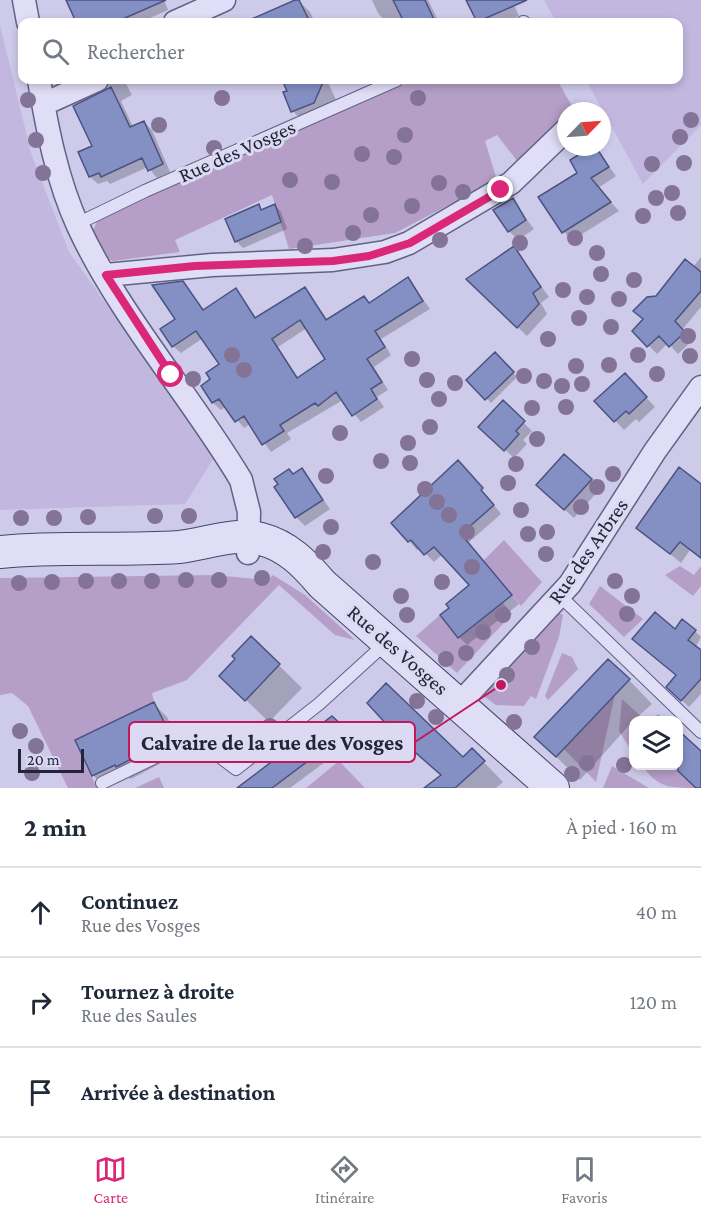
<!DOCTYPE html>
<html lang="fr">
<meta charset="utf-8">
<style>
:root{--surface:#fff;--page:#f2f2f3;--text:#1f2937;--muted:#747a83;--line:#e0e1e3;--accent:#db2777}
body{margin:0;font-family:"Crimson Pro",serif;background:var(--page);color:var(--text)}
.controls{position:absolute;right:18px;bottom:18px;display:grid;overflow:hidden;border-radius:12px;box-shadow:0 3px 9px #0003}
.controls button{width:54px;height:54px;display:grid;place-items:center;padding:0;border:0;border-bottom:2px solid var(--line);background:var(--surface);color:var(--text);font:30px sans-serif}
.compass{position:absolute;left:557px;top:102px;width:54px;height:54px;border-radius:50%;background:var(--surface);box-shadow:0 3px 9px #0003;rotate:65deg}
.scale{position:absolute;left:18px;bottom:15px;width:66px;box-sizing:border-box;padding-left:6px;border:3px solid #222438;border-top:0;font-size:16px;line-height:21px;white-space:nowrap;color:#222438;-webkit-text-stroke:4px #dcd9f3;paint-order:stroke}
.stop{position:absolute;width:18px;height:18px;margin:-14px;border:4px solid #db2777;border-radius:50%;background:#fff}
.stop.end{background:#db2777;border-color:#fff;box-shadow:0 2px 6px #0008}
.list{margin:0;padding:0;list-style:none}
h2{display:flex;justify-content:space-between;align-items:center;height:78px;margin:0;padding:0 24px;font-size:26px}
h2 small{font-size:20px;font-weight:400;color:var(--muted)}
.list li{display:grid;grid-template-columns:39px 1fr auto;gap:18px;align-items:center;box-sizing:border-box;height:90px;padding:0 24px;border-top:2px solid var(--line)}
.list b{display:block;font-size:22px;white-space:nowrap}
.list p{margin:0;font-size:20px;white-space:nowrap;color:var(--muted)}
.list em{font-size:20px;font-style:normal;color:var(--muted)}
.icon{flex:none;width:33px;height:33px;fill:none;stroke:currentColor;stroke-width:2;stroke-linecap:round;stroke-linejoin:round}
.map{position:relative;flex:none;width:701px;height:788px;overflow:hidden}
.search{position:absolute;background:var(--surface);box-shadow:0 3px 9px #0003;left:18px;right:18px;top:18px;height:66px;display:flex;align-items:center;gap:15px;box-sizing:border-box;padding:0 21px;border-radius:12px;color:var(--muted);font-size:22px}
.sheet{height:348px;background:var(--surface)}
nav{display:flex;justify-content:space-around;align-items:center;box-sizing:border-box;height:84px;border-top:2px solid var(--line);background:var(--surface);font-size:16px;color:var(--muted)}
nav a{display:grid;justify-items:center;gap:3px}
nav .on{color:var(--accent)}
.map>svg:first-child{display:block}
.farmland{fill:#c2b8df}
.green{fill:#b59fc8}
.shadow{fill:#0003;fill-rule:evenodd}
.building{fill:#848fc4;stroke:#495382;stroke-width:1.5;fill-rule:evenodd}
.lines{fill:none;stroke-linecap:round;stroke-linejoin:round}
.service-casing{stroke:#606285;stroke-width:14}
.minor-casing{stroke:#606285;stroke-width:25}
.secondary-casing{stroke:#434667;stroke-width:34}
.service{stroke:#e0ddf6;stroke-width:12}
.minor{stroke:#e0ddf6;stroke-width:22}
.secondary{stroke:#e0ddf6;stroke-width:32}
.tree{fill:#837396}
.route{stroke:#db2777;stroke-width:8}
.labels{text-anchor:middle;stroke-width:6;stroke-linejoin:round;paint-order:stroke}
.street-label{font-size:21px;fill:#222438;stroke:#dcd9f3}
.leader{fill:none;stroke:#c2185b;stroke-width:2}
.callout-dot{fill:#c2185b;stroke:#dcd9f3;stroke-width:2}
.callout{fill:#dcd9f3;stroke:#c2185b;stroke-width:2}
.callout-label{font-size:22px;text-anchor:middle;font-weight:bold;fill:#222438}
</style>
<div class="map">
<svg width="701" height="788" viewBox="0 0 701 788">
<rect width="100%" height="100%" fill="#cecaea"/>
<path class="farmland" d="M544,0H701V125L643,184L586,80H678V22H556Z
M0,25L31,153L69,252L215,456L185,504L0,510Z"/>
<path class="green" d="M414,80H557L572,106L518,162L497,135L485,141L497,180L395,233L289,249L272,195L175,240L180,252L113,261L108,259L93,231L98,219Z
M504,540L542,582L521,606L483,561Z
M680,566L694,575L701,566V586L693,596L665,575Z
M214,575L268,580L273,575L305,595L355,640L335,635L279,585L187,680L152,693L154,702L75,740L97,788H68L28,706L12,693L0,695V578Z
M600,586L643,619L624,637L589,604Z
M497,596L512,614L457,673L416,636L440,615L458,637Z
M558,612L563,615L559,637L536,699L531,696L524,706L496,705L485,697L484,692Z
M562,653L572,657L578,669L548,700L545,696Z
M615,694L596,782L564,749Z
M622,699L645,720H634L633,753L619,731Z
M339,761L365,788H306Z
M612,766L649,788H603Z
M642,766H673L696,788C669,788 659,788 642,766Z
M159,777L164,788H135Z"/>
<path class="shadow" d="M67,0H164L168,10L141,22H78Z
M298,0L310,12L315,22H249Z
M372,0H428L439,22H386L378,13Z
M467,0H512L519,16L505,22H478Z
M110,80H124L132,95L121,101L133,127L144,122L152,130L170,172L157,178L148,167L110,184L107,181L98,184L90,177L80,153L94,147Z
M283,80H327L337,102L304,123L293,111Z
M595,147L616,176L598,188L619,211L571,241L540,198L579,173Z
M512,200L534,229L518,240L509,231Z
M275,205L281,212L287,229L243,248L236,241L258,206L263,211Z
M514,248L549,297L541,303L547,314L527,336L468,279Z
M701,257V307L682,330L692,341L678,354L668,343L657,354L634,331L645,320L657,297L693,267Z
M408,279L430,309L381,339L391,355L374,367L388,390L377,397L384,407L361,422L343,400L287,433L291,439L271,452L250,424L244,428L226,406L221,410L213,403L203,386L212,380L221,365L203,338L181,353L173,346L182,283L204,311L236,290L257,319L305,289L328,320L364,298L370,304ZM307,328L327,360L299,379L278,347Z
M495,354L517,377L491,403L469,380Z
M625,375L655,407L639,422L636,419L624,430L597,401Z
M503,403L532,431L523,440L527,444L514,458L489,435Z
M302,470L330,509L305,526L296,517L294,475Z
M466,470L501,514L468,543L519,604L467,645L459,637L471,586L443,554L434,562L420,548L417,550L393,523Z
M591,480L600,489L574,518L547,494Z
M701,485V559L690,550L681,563L638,527Z
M675,631H695L701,637L695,648L701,668V694L689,707L668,687L678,676Z
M251,638L302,688L269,722L221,676L237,659Z
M629,680L652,704L634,720L580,780L536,737Z
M154,704L167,717L184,751L131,779L129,778L106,788L93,775Z
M658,714L666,720H652Z
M332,718L355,740L290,788H240Z
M401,738L463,759L472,750L503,782L496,788H430L442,776Z"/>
<path class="building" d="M66,0H166L116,22H76Z
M295,0H299L310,22H245Z
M393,0H425L435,22H404Z
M466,0H527L477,22Z
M282,80H324L314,103L291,112L283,92L287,91Z
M111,87L130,127L144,121L163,164L148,171L142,158L101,177L99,173L89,177L78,152L92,146L73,106Z
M591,147H596L609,167L591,178L611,202L562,233L538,197L577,173L570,160Z
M513,198L526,220L508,232L493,210Z
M259,204L261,210L275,204L281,222L235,242L225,219Z
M514,246L541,287L533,293L539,304L517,328L466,279Z
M685,259L701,272V291L675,321L685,332L669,347L659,336L647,347L632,331L643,319L633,311L647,297L656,296Z
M408,277L423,301L375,331L385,347L367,359L382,382L371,389L377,399L352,416L336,392L318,406L315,403L280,425L284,431L262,445L244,416L235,422L219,399L212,403L201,386L210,379L206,373L219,364L196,331L172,347L160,329L175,319L152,285L183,281L203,310L236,288L255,318L305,287L326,320L364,296L369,303ZM300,320L325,359L297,378L272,339Z
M495,352L514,372L485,400L466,380Z
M625,373L647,397L629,414L626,411L614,422L594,401Z
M503,400L525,421L516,431L519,434L504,451L478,427Z
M564,454L592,479L564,510L536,485Z
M458,460L483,488L481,490L494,505L461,534L512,595L458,638L440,615L449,608L446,604L469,585L434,547L424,555L411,540L408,542L391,523Z
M679,467L701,484V558L680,542L670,554L636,528Z
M302,468L323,500L295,518L274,487L278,484L274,479L289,469L293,474Z
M655,612L675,629L682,619L696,630L688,640L701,650V679L681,701L666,687L676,675L632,639Z
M251,636L280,664L245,701L219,676L235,659L232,656Z
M608,659L630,679L556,757L534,737Z
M386,683L463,757L472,748L485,761L455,788H424L441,775L400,739L367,703Z
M154,702L172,738L116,767L115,765L92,776L75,740Z
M332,716L348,731L272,788H237Z
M678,730L701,751V788H696L678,771Z"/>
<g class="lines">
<defs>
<path id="service" d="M523,22H524
M77,224L145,191L397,80
M560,596L701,732
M102,783L195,738L236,769L319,704L387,642"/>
<path id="minor" d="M24,0L28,22
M175,22L224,0
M39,80C47,128 57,180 78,226C119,315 191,396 241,480L249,512L248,553
M44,104L97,80
M106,275L212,265L333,260L385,252L409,243L511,183L566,130
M459,704L570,584L655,451L701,387"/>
<path id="secondary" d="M0,552C59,546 120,551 179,547C207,544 233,532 261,539C288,546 305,564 322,584L553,788"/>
</defs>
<use href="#service" class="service-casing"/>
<use href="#minor" class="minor-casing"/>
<use href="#secondary" class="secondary-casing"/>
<use href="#service" class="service"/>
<use href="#minor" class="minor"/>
<use href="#secondary" class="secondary"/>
</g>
<g class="tree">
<circle cx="222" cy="98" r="8"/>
<circle cx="418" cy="98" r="8"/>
<circle cx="28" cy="100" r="8"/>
<circle cx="691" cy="120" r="8"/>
<circle cx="159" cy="125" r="8"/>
<circle cx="405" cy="135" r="8"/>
<circle cx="680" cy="137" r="8"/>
<circle cx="36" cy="140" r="8"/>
<circle cx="214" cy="148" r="8"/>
<circle cx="362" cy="154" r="8"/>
<circle cx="394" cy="157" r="8"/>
<circle cx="684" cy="163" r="8"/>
<circle cx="652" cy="164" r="8"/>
<circle cx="43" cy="173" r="8"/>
<circle cx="290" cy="180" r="8"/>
<circle cx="332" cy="182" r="8"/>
<circle cx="439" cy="183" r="8"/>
<circle cx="463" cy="192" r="8"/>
<circle cx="672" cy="193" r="8"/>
<circle cx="656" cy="198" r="8"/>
<circle cx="412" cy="206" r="8"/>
<circle cx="678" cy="213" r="8"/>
<circle cx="371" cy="215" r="8"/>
<circle cx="643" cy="216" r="8"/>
<circle cx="353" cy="233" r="8"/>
<circle cx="575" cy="238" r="8"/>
<circle cx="440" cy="240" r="8"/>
<circle cx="520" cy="243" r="8"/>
<circle cx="305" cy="246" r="8"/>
<circle cx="597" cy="253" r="8"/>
<circle cx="601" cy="274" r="8"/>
<circle cx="634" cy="280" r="8"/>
<circle cx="563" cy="290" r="8"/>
<circle cx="587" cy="297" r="8"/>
<circle cx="619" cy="299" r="8"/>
<circle cx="579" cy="318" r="8"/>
<circle cx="611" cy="327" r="8"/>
<circle cx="688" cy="336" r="8"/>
<circle cx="548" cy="339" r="8"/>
<circle cx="232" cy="355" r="8"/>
<circle cx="638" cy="355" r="8"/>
<circle cx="690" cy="356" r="8"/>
<circle cx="412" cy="359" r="8"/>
<circle cx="609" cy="365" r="8"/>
<circle cx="576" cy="366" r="8"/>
<circle cx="244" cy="370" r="8"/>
<circle cx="657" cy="374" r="8"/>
<circle cx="524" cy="376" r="8"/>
<circle cx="193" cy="379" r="8"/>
<circle cx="427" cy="380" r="8"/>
<circle cx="544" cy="381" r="8"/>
<circle cx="455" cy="383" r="8"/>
<circle cx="582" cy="384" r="8"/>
<circle cx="562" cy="386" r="8"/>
<circle cx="439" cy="399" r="8"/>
<circle cx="566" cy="407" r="8"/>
<circle cx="532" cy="408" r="8"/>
<circle cx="430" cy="427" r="8"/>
<circle cx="340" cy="433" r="8"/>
<circle cx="537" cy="439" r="8"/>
<circle cx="408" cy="443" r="8"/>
<circle cx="381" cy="461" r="8"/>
<circle cx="410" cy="463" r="8"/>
<circle cx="516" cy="464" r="8"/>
<circle cx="613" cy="474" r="8"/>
<circle cx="326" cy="476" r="8"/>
<circle cx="508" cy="483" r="8"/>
<circle cx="597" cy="487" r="8"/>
<circle cx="425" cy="489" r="8"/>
<circle cx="437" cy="502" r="8"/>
<circle cx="581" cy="507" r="8"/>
<circle cx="521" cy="510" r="8"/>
<circle cx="449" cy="515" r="8"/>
<circle cx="155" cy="516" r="8"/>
<circle cx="189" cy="516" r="8"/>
<circle cx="88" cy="517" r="8"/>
<circle cx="21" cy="518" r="8"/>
<circle cx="54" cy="518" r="8"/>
<circle cx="331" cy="527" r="8"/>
<circle cx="467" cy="532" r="8"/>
<circle cx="547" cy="532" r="8"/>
<circle cx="528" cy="534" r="8"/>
<circle cx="323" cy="552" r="8"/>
<circle cx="546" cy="554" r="8"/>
<circle cx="373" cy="562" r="8"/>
<circle cx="472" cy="567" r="8"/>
<circle cx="262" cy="578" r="8"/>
<circle cx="186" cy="580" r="8"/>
<circle cx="219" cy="580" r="8"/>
<circle cx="86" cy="581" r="8"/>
<circle cx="119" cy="581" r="8"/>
<circle cx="152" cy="581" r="8"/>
<circle cx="615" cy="581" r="8"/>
<circle cx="52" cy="582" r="8"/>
<circle cx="442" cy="582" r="8"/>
<circle cx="19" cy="583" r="8"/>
<circle cx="401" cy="596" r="8"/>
<circle cx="632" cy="596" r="8"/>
<circle cx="627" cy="614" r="8"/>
<circle cx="407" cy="615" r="8"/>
<circle cx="503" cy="615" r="8"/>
<circle cx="483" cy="632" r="8"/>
<circle cx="532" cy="647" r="8"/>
<circle cx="466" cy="653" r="8"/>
<circle cx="446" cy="659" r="8"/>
<circle cx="507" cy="675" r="8"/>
<circle cx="417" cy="701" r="8"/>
<circle cx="436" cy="717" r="8"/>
<circle cx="514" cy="722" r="8"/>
<circle cx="270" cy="726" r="8"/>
<circle cx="20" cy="731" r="8"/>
<circle cx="36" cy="746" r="8"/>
<circle cx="587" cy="763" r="8"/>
<circle cx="624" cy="765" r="8"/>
<circle cx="32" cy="773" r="8"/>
<circle cx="572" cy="774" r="8"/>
</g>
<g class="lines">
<path class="route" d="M171,375L106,275L195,266L333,261L369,256L410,243L501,190"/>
</g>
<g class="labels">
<g class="street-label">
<text transform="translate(237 151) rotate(-24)" y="7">Rue des Vosges</text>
<text transform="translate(588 551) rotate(-55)" y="7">Rue des Arbres</text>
<text transform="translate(398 650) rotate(41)" y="7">Rue des Vosges</text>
</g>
</g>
<path class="leader" d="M501 685L415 742"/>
<circle class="callout-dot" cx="501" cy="685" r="6"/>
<rect class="callout" x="129" y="722" width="286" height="40" rx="6"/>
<g class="callout-label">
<text x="272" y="750">Calvaire de la rue des Vosges</text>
</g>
</svg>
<div class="controls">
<button><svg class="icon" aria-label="layers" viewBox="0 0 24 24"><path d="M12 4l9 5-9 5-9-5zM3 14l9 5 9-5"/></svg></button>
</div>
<svg class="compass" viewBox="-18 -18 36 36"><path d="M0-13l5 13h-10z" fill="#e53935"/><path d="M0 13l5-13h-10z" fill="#747a83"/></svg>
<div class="scale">20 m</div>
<div class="stop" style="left:171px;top:375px"></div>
<div class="stop end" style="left:501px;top:190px"></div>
<div class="search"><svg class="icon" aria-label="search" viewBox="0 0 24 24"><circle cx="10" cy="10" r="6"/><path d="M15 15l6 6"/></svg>Rechercher</div>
</div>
<section class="sheet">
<h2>2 min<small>À pied · 160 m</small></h2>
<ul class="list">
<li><svg class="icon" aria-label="ahead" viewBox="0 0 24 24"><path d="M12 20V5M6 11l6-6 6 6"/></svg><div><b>Continuez</b><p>Rue des Vosges</p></div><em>40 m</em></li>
<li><svg class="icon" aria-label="right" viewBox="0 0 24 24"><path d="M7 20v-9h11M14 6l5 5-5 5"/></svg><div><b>Tournez à droite</b><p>Rue des Saules</p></div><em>120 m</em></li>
<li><svg class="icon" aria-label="arrive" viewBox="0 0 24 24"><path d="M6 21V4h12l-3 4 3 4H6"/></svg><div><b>Arrivée à destination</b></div></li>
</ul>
</section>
<nav>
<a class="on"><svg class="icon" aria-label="map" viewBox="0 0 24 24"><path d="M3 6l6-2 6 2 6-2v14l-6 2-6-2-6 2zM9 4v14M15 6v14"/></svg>Carte</a>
<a><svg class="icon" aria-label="directions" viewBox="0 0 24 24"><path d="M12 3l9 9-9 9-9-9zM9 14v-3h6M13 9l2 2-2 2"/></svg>Itinéraire</a>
<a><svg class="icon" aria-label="saved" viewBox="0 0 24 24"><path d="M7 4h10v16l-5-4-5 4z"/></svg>Favoris</a>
</nav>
